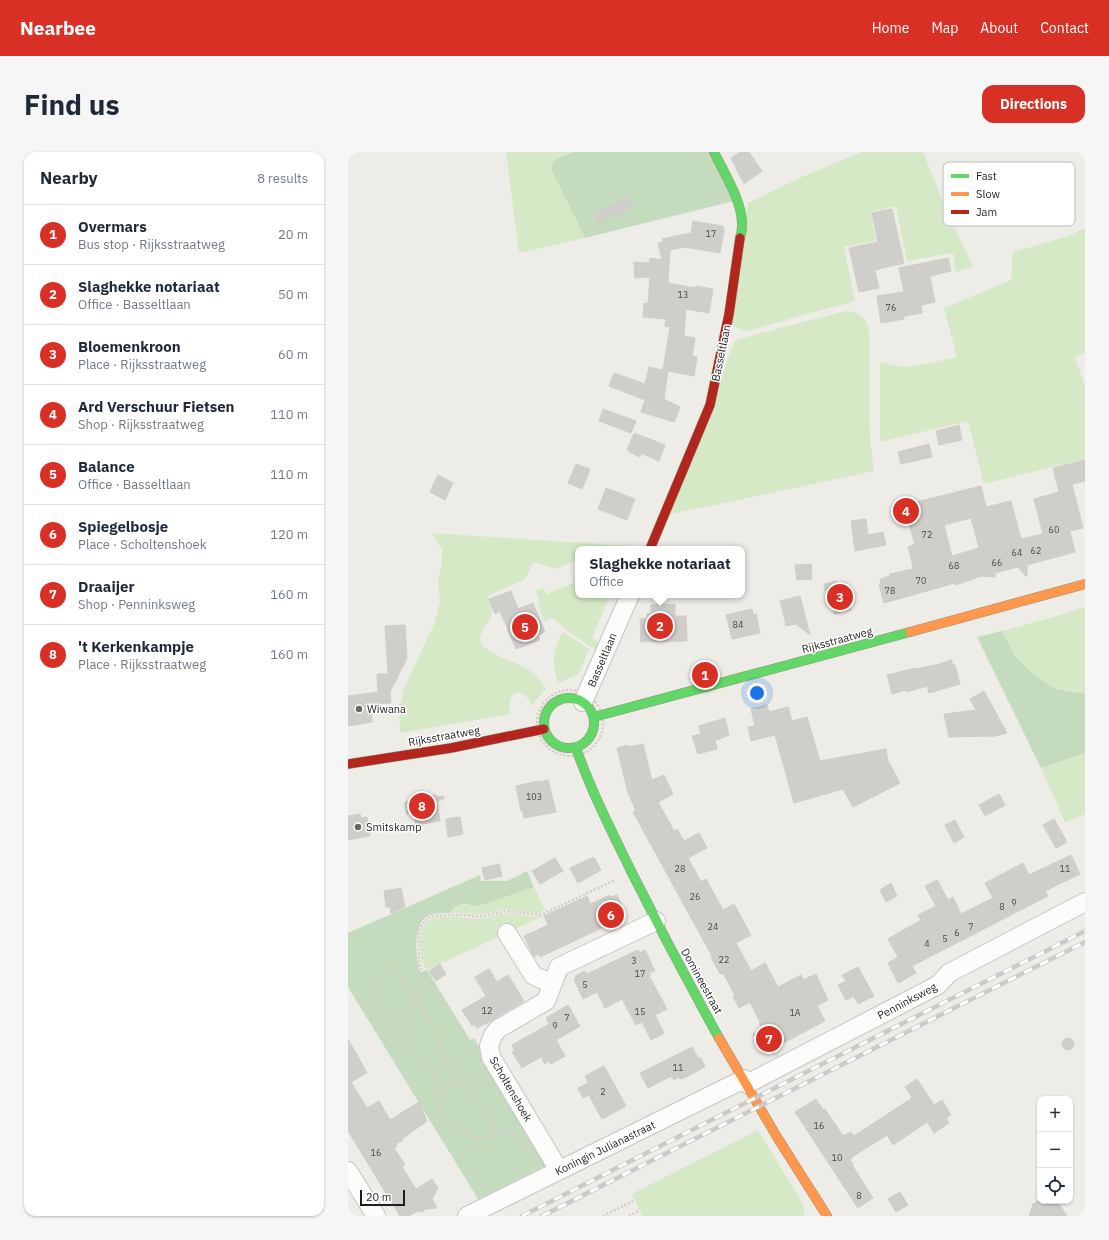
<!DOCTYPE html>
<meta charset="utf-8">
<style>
:root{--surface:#fff;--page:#f6f6f7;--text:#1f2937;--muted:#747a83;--line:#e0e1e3;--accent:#d93025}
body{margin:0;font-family:"IBM Plex Sans",sans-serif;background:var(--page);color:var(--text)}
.controls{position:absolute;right:12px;bottom:12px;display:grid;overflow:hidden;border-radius:8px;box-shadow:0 1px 3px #0004}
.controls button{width:36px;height:36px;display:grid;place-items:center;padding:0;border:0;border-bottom:1px solid var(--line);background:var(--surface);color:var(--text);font:20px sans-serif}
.scale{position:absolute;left:12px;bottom:10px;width:45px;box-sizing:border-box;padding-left:4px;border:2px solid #1e1e1e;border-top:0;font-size:11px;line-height:14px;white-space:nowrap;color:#1e1e1e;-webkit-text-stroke:3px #fff;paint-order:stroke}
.you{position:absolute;left:409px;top:541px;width:14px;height:14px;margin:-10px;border:3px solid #fff;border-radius:50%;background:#1a73e8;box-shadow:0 0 0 6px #1a73e833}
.badge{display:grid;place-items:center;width:26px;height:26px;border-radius:50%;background:var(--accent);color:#fff;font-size:13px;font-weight:700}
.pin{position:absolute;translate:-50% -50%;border:2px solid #fff;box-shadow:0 1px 4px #0006}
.popup{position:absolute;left:227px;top:394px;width:170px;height:52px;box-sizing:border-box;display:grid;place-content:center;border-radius:8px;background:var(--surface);filter:drop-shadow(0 1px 3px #0005);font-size:13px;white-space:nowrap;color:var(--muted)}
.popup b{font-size:15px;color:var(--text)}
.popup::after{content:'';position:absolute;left:50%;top:100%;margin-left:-8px;border:8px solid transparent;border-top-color:var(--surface)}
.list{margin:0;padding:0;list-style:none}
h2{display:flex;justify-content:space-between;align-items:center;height:52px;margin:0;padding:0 16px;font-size:17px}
h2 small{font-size:13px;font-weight:400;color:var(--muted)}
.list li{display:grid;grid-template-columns:26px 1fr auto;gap:12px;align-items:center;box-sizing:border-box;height:60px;padding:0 16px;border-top:1px solid var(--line)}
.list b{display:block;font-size:15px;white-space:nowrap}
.list p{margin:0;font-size:13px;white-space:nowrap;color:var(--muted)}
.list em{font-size:13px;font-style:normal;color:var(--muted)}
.icon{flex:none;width:22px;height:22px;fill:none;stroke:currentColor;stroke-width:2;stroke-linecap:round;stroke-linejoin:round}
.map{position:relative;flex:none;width:737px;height:1064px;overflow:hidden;border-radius:12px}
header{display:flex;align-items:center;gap:24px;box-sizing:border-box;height:56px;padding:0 20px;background:var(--accent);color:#fff}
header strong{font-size:19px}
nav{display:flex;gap:22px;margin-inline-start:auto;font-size:14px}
.intro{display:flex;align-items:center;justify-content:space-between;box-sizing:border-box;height:96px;padding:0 24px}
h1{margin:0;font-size:28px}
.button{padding:10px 18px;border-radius:12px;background:var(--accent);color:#fff;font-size:14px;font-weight:700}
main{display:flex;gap:24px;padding:0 24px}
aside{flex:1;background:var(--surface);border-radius:12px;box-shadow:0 1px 3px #0004}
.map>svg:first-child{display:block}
.grass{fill:#d6e9c7}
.forest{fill:#c5dbbd}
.building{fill:#cfceca;stroke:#d0cdc9;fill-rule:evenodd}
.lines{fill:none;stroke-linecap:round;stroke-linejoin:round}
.street-casing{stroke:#c5c5c3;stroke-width:20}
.fast-casing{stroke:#929680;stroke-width:10}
.slow-casing{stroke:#929680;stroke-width:10}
.jam-casing{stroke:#929680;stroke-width:10}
.path{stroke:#d6cbc7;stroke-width:2.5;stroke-dasharray:2 2;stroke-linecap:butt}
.street{stroke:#fcfcfb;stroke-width:18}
.fast{stroke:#63d668;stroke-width:9}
.slow{stroke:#ff974d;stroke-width:9}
.jam{stroke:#b3261e;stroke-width:9}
.rail-casing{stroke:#cacac9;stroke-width:4.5}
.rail{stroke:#fff;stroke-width:3;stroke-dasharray:9;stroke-linecap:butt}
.poi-dot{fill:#666664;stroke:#fff;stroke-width:1.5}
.labels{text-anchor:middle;stroke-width:3;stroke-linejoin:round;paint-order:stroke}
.number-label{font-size:9px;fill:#4a4a49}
.street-label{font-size:11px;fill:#1e1e1e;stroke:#fff}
.poi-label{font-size:11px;fill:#1e1e1e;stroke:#fff;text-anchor:start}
.key{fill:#fff;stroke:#bcbcbc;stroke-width:1}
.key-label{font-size:11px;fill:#1e1e1e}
</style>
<header>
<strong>Nearbee</strong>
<nav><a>Home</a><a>Map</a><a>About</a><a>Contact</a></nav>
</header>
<div class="intro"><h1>Find us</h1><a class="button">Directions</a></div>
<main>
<aside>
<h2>Nearby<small>8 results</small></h2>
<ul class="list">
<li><span class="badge">1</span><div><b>Overmars</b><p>Bus stop · Rijksstraatweg</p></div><em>20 m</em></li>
<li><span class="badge">2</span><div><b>Slaghekke notariaat</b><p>Office · Basseltlaan</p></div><em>50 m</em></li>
<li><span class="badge">3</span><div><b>Bloemenkroon</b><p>Place · Rijksstraatweg</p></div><em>60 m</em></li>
<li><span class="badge">4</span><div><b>Ard Verschuur Fietsen</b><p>Shop · Rijksstraatweg</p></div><em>110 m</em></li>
<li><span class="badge">5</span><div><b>Balance</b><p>Office · Basseltlaan</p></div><em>110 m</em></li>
<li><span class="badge">6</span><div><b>Spiegelbosje</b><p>Place · Scholtenshoek</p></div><em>120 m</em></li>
<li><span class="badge">7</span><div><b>Draaijer</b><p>Shop · Penninksweg</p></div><em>160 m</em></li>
<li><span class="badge">8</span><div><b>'t Kerkenkampje</b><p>Place · Rijksstraatweg</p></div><em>160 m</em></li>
</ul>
</aside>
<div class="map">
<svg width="737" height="1064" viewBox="0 0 737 1064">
<rect width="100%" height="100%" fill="#edece7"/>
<path class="grass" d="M158,0H226L212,5L203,17L237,86L171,101Z
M514,0H575L599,60L625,114L608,120L605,101L559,109L548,54L523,60L528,89L496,95L507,149L398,179L382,172L400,51L456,24Z
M737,76V201L727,205L737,234V307L636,332L620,269L532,290V210L550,214L561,215L609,205L596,156L663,128L665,100L720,84Z
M497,159C509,159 517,165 521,176L522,287L526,319L363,354L321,362L387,188Z
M83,381L294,395V397H230V407L208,417L185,410L180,422L176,428L139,444C141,448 144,454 144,459C146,467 131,477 132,489C134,500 170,511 179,517C187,521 193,530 198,537L188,548L185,554C181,548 176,539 168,541C166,542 164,544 163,546C161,550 162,557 162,562L52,581L51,552L54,550L55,539L87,470L92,448L90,430L91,423L94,412V397Z
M230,429V443H262L244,486L256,494L253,502L217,477L215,474L204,466L196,469L189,451L192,450L188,438L195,436L199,442Z
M737,455V541H731L707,537L685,522L667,504L654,479L706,465Z
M215,480L241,497L231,522L210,531C203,513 205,497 215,480Z
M737,601V662L717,670L693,616Z
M186,735L197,758L192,761H186L158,757L130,763L119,761H102L107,754C116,751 125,755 134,753Z
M158,761L193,765L79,818L73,807L72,790L74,777L81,768L94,765H112L130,767Z
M410,978L455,1052L456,1060L455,1064H294L284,1042Z"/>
<path class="forest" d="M226,0H362L386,49L237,86L203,17L205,10L212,5Z
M654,479L667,504L685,522L707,537L730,541H737V601L693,616L629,485Z
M179,719L186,735L134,753L129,754L116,752L107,754L102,761C95,761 86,761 80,764C64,772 68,807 72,820L79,818L122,888L126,886L201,1012L130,1047L0,835V781L132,723L133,729H159Z"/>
<path class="building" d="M392,0H401L414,19L396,32L383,6Z
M281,45L285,55L251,71L246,61Z
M544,57L556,111L527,118L531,136L511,140L501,96L530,90L524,61Z
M345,69L375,74L376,79L372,101L337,95L322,98L320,131L347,136L348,134L365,137L361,161L338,157L336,184L347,186L344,204L349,205L346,224L320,219L316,247L332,255L326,270L293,260L297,248L261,234L266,221L297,232L301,215L315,218L322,175L317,174L318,167L295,165L296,151L300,152L302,125L287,126L286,110L301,111L302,106L314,108L310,91L315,90L314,87L343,81Z
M600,106L603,119L582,124L587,150L573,153L574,161L556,164V167L533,171L529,144L556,140L551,116Z
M255,257L288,269L283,281L251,269Z
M611,273L614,288L591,293L588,279Z
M286,281L317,293L311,309L293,301L292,305L281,300V299L279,298Z
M581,292L584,305L553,312L550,300Z
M737,308V329L724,332L735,376L722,379L727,400L679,413V425L670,415L647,421V425L633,424L608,433L607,431L536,451L531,432L533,431L532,427L542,424V422L565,417L564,414H565L560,395L567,392L560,369L552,364L549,347L562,344L564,351L633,334L638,355L663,349L673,387L695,382L686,347L711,340L705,316ZM623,366L631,396L604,404L596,373Z
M228,312L242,317L234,337L220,331Z
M90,323L105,331L97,348L82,340Z
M258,336L287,347L279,368L250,357Z
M518,367L520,383L535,380L538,393L507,399L503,369Z
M463,412L464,427L449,428L447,413Z
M489,429V432L498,430L502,446H500L503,458L486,462L482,443L478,444L476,432Z
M163,439L170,457L185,451L197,480L190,483L192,488L168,497L152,459L147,462L141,447Z
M452,444L462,483L448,472L438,474L436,464L432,449Z
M327,452V464H338L339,489L293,490L292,467H299V462H303V453Z
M404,457L405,463L408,462L412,481L384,487L378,463Z
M57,473L59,506L42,540L43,551L22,552L24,570L0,574V544L30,540L29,522H40L37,474Z
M603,508L605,513H607L612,532L581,541L579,534L558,540V538L544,542L539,523L568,516V517L592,512Z
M636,539L659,581L643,585L642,584L601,585L596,562L628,558L622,547Z
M419,553L421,560L440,555L444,569L459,565L472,609L538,597L540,609L552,631L505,655L495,637L446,651L427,583L403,589L400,575L407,574L403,557Z
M377,566L381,583L367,589L369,597L350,602L344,584L353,582L351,574Z
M295,592L304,628L316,623L325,642L310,650L326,679L329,677L336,689L351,681L359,696L340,706L353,730L358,727L375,758L386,752L403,783L388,791L403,819L417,811L430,835L453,823L455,828L468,822L480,848L469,854L477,869L416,901L405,882L414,877L411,871L412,870L402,850L391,856L385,844L387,843L375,821L372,822L363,805L364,804L285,660L288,659L280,641L269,596L280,593V595Z
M200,628L208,660L176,666L175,659H173L168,634L190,629V630Z
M651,642L657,653L637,664L631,653Z
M88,643V645L95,644L96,646L89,650L92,669L68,673L66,661L59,662L57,650L64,649V647Z
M12,662L13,666L19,665L22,684L0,688V664Z
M112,665L115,682L100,685L98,667Z
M706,667L719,690L708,696L695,673Z
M607,668L616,685L606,691L597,673Z
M723,703L732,722L697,739L700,744L564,814L568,821L550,831L540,811L550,805L540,787L573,768L570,763L588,754L577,734L589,728L600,748L605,745L613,762L645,746L637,731L675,711L681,723Z
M246,705L253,718L230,731L222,716Z
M207,706L215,719L192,732L184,719Z
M151,712L154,724L137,728L134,716Z
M543,731L549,744L538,750L532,738Z
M53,736L57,755L43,761L42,755H38L36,739Z
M262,743L263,745L269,743L273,751L277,762L272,764L273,767L192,805L191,802L186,805L176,784L200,773L196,764L239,744L242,752Z
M290,798L292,801L297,798L307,819L301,821L303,824H301L319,857L307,863L316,881L303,888L294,870L288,873L274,847L257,856L249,840L235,847L226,827L228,826L227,824L237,819L239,822Z
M92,812L98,822L88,829L81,819Z
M510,815L526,844L510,852L506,844L498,848L490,833L498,829L494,823Z
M141,817L149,830L160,823L176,849L139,871L129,876L126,872L124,874L114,858L138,844L127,825Z
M220,853L232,874L208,888L217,904L203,912L201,909L197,912L193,905L174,916L164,900L167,899L164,893L201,872L198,866Z
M714 892a6 6 0 1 1 12 0a6 6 0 1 1-12 0Z
M0,887L19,921L3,930L19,956L31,949L42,968L71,950L79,969L54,987L55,988L48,992L49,994L46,996L57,1013L54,1015L68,1037L84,1027L90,1036L84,1047L89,1056L78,1057L74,1060L70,1059L61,1064H52L0,979Z
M344,895L350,906H353L357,915L334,927V926L332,927L331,925L326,928L323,924L300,936L292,921Z
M256,914L278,954L254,967L241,943L235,946L230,936L240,931L237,924Z
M569,927L586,953L594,948L603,963L598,966L601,971L586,981L579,970L545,993L539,983L504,1005V1006L502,1008L505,1012L504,1013L525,1046L510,1056L447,960L468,947L475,958L477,957L495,984L503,980L506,984L564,946L557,935Z
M552,1040L560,1053L548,1060L540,1047Z
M689,1049H709L719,1064H681L685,1052Z"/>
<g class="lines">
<defs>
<path id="street" d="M235,550L282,443
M159,781L185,823L204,832
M399,932L590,833L601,821L737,750
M211,1018L143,905L141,894L145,883L150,877L198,849L211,815L308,769
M0,1019L28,1064
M119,1064L396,927"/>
<path id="fast" d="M366,0C376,21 395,50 394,74C394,78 393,82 392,86
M196 571a25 25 0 1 1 50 0a25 25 0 1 1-50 0Z
M246,565L562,480
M228,596C243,639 264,680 284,721C312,777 341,832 371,886"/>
<path id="slow" d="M562,480L737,432
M371,886L429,985L479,1064"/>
<path id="jam" d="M302,397L362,253L381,162L392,86
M0,612L103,596L196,577"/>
</defs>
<use href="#street" class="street-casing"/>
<use href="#fast" class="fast-casing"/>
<use href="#slow" class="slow-casing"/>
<use href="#jam" class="jam-casing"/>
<path class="path" d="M189 571a33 33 0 1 1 66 0a33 33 0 1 1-66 0Z
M55,882L75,833V823L71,810V783L72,776L80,766L88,764L102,763H119L130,765L158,759L193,763L267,728
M93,940L115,929
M148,982L142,968L99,907L89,883L56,829C41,816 32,822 24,839C30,852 38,864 47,875C50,878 53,880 56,883C60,890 63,898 68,904C75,913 85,917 90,929C97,945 85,959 104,973C112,979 126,988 137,986C146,985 155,975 165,981C174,985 181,1006 185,1014
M255,1064L285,1049
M281,1064L290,1059"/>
<use href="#street" class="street"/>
<use href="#fast" class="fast"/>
<use href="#slow" class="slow"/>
<use href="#jam" class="jam"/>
<defs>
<path id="rail" d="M174,1064L737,779
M194,1064L737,790"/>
</defs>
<use href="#rail" class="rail-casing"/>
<use href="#rail" class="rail"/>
</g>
<g class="poi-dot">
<circle cx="11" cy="557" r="4"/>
<circle cx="10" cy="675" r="4"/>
</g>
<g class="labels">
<g class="number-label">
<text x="363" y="85">17</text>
<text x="335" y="146">13</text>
<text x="543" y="159">76</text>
<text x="706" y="381">60</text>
<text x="579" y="386">72</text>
<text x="688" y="402">62</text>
<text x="669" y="404">64</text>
<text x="649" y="414">66</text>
<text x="606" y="417">68</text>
<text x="573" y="432">70</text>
<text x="542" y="442">78</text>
<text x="390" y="476">84</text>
<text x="186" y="648">103</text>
<text x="332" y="720">28</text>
<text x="717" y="720">11</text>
<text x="347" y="748">26</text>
<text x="666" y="754">9</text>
<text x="654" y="758">8</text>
<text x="365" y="778">24</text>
<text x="623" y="778">7</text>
<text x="609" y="784">6</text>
<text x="597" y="790">5</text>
<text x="579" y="795">4</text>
<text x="376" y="811">22</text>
<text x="286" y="812">3</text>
<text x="292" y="825">17</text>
<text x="237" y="836">5</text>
<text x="139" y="862">12</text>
<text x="292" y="863">15</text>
<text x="447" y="864">1A</text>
<text x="219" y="869">7</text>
<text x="207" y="877">9</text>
<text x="330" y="919">11</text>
<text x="255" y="943">2</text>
<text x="471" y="977">16</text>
<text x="28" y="1004">16</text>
<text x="489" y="1009">10</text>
<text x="511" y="1047">8</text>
</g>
<g class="street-label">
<text transform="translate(373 201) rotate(-78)" y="4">Basseltlaan</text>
<text transform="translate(489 488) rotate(-15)" y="4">Rijksstraatweg</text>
<text transform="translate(254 508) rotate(-67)" y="4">Basseltlaan</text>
<text transform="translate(96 584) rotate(-10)" y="4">Rijksstraatweg</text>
<text transform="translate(354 829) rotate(61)" y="4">Domineestraat</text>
<text transform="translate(559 849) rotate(-28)" y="4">Penninksweg</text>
<text transform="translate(163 937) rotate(60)" y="4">Scholtenshoek</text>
<text transform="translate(257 996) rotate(-26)" y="4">Koningin Julianastraat</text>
</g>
<g class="poi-label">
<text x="19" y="561">Wiwana</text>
<text x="18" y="679">Smitskamp</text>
</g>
</g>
<rect x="595" y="10" width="132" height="64" rx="6" class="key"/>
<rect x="603" y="22" width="18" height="4" fill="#63d668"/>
<rect x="603" y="40" width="18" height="4" fill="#ff974d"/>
<rect x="603" y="58" width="18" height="4" fill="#b3261e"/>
<g class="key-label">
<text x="628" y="28">Fast</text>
<text x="628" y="46">Slow</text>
<text x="628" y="64">Jam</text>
</g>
</svg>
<div class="controls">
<button>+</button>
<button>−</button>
<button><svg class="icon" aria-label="locate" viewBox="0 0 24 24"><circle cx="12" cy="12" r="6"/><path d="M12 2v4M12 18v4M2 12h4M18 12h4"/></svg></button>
</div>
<div class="scale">20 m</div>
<div class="you"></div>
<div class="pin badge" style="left:357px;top:523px">1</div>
<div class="pin badge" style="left:312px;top:474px">2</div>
<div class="popup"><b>Slaghekke notariaat</b>Office</div>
<div class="pin badge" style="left:492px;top:445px">3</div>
<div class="pin badge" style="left:558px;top:359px">4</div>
<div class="pin badge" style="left:177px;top:475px">5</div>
<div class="pin badge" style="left:263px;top:763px">6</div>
<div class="pin badge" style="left:421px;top:887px">7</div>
<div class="pin badge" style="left:74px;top:654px">8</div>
</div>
</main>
